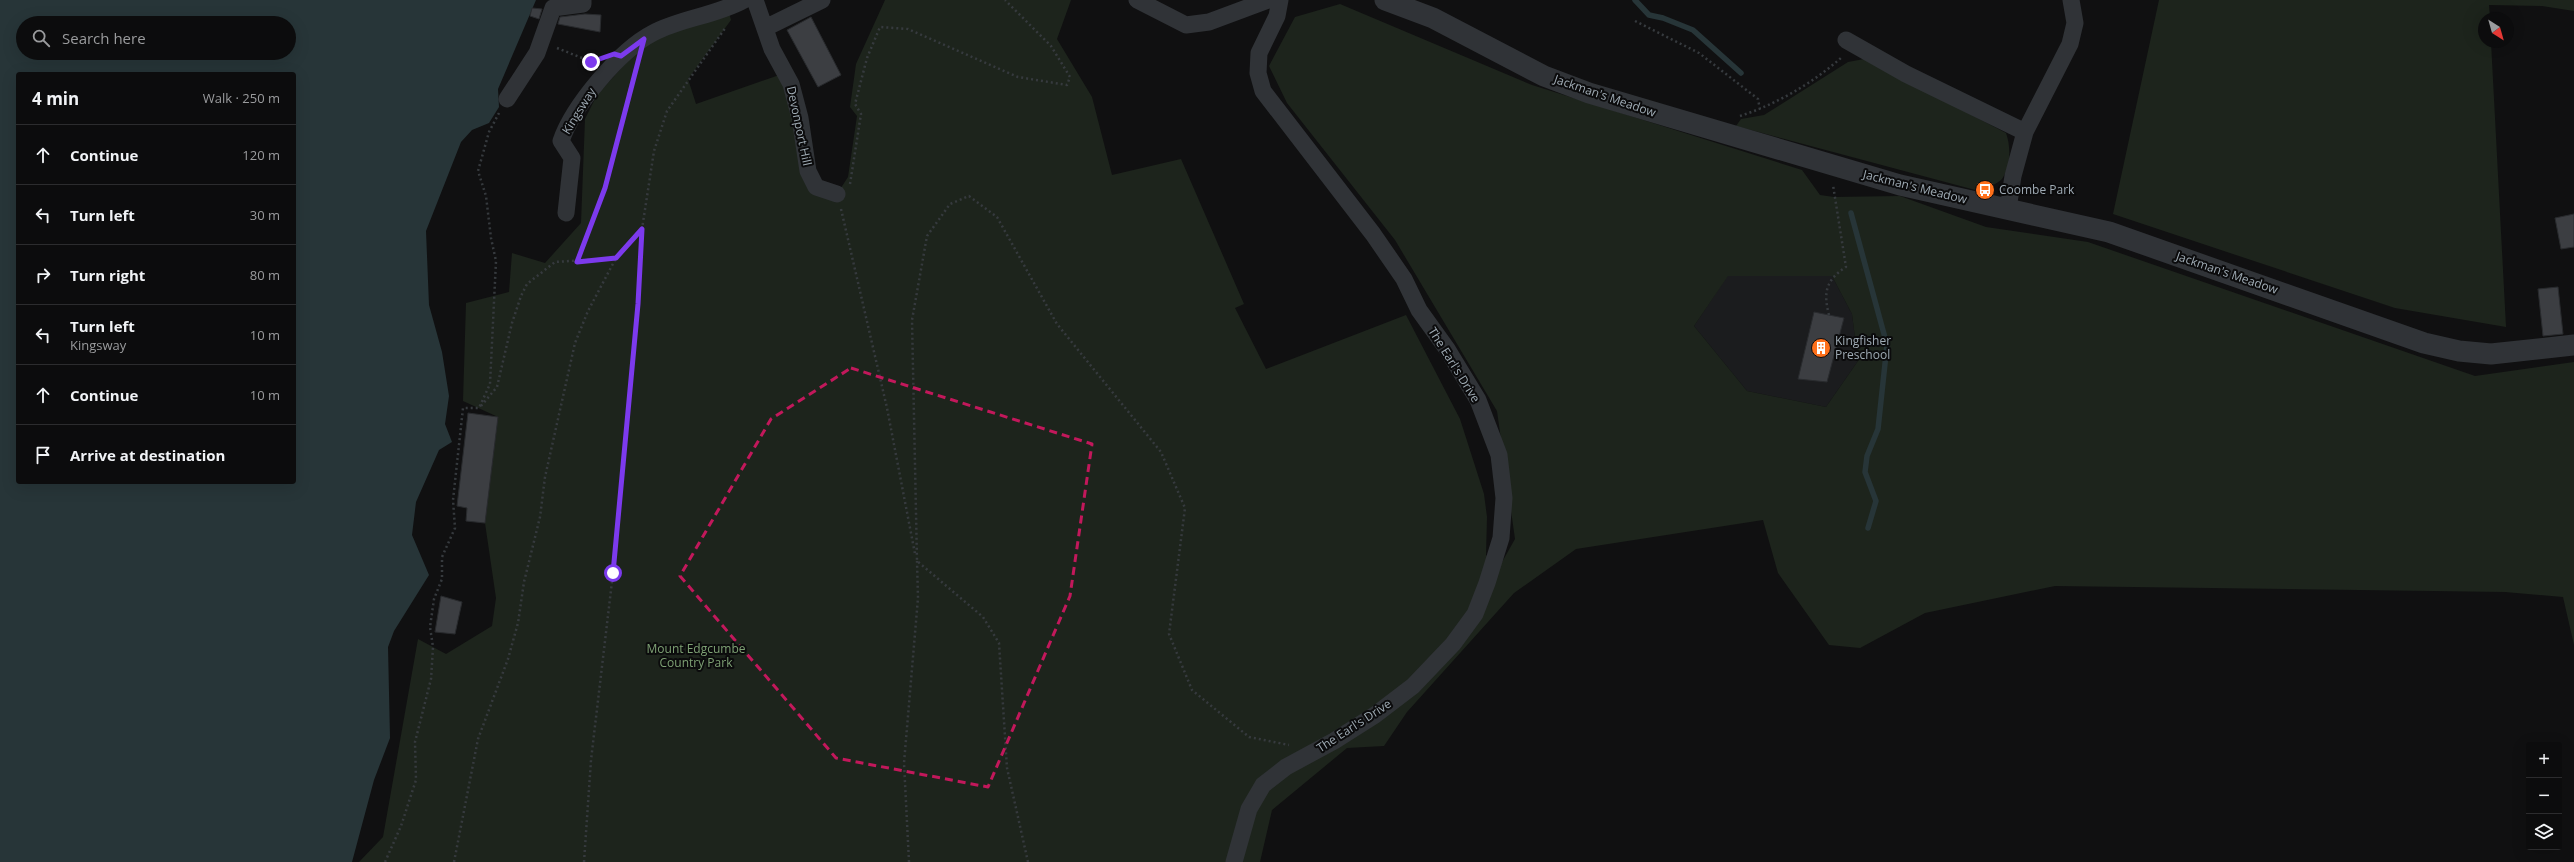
<!DOCTYPE html>
<meta charset="utf-8">
<style>
:root{--surface:#0c0c0d;--page:#1a1a1b;--text:#f1f3f6;--muted:#9a9b9d;--line:#2c2c2e}
body{margin:0;font-family:"Open Sans",sans-serif;background:var(--page);color:var(--text)}
.controls{position:absolute;right:12px;bottom:12px;display:grid;overflow:hidden;border-radius:4px;box-shadow:0 4px 16px #0002}
.controls button{width:36px;height:36px;display:grid;place-items:center;padding:0;border:0;border-bottom:1px solid var(--line);background:var(--surface);color:var(--text);font:20px sans-serif}
.compass{position:absolute;left:2478px;top:12px;width:36px;height:36px;border-radius:50%;background:var(--surface);box-shadow:0 4px 16px #0002;rotate:143deg}
.stop{position:absolute;width:12px;height:12px;margin:-9px;border:3px solid #7c3aed;border-radius:50%;background:#fff}
.stop.end{background:#7c3aed;border-color:#fff;box-shadow:0 1px 4px #0008}
.list{margin:0;padding:0;list-style:none}
h2{display:flex;justify-content:space-between;align-items:center;height:52px;margin:0;padding:0 16px;font-size:17px}
h2 small{font-size:13px;font-weight:400;color:var(--muted)}
.list li{display:grid;grid-template-columns:26px 1fr auto;gap:12px;align-items:center;box-sizing:border-box;height:60px;padding:0 16px;border-top:1px solid var(--line)}
.list b{display:block;font-size:15px;white-space:nowrap}
.list p{margin:0;font-size:13px;white-space:nowrap;color:var(--muted)}
.list em{font-size:13px;font-style:normal;color:var(--muted)}
.icon{flex:none;width:22px;height:22px;fill:none;stroke:currentColor;stroke-width:2;stroke-linecap:round;stroke-linejoin:round}
.map{position:relative;flex:none;width:2574px;height:862px;overflow:hidden}
.search{position:absolute;background:var(--surface);box-shadow:0 4px 16px #0002;left:16px;top:16px;width:280px;height:44px;display:flex;align-items:center;gap:10px;box-sizing:border-box;padding:0 14px;border-radius:22px;color:var(--muted);font-size:15px}
.panel{position:absolute;background:var(--surface);box-shadow:0 4px 16px #0002;left:16px;top:72px;width:280px;height:412px;border-radius:4px}
.map>svg:first-child{display:block}
.built{fill:#1b1c1e}
.green{fill:#1d241c;fill-rule:evenodd}
.water{fill:#273538;fill-rule:evenodd}
.lines{fill:none;stroke-linecap:round;stroke-linejoin:round}
.stream{stroke:#273538;stroke-width:5.5}
.building{fill:#3c3e42;stroke:#292b2e}
.path{stroke:#363a3e;stroke-width:2.5;stroke-dasharray:2 3;stroke-linecap:butt}
.minor{stroke:#303337;stroke-width:17}
.tertiary{stroke:#303337;stroke-width:21}
.route{stroke:#7c3aed;stroke-width:5}
.marked{fill:none;stroke:#c2185b;stroke-width:3;stroke-dasharray:8 5;stroke-linejoin:round}
.labels{text-anchor:middle;stroke-width:4;stroke-linejoin:round;paint-order:stroke}
.street-label{font-size:12px;fill:#9fabb4;stroke:#0b0b0c}
.poi-label{font-size:12px;fill:#9fabb4;stroke:#0b0b0c;text-anchor:start}
.park-label{font-size:12px;fill:#7ea174;stroke:#0b0b0c}
</style>
<div class="map">
<svg width="2574" height="862" viewBox="0 0 2574 862">
<rect width="100%" height="100%" fill="#101011"/>
<path class="built" d="M1728,275L1832,276L1852,314L1858,361L1826,407L1747,391L1694,326Z"/>
<path class="green" d="M885,0H1071L1057,39L1092,97L1112,175L1181,159L1244,304L1235,308L1266,369L1406,315L1460,419L1484,494L1487,517L1486,555L1497,571L1515,539L1497,411L1395,240L1287,103L1269,66L1295,17L1340,4L1532,85L1802,170L1820,195L1834,197L1900,196L1986,227L2088,242L2475,376L2574,362V645L2563,597L2505,592L2055,586L1925,613L1860,648L1829,645L1778,573L1763,520L1576,549L1514,593L1407,712L1384,746L1347,748L1272,810L1260,862H359L383,837L418,639L446,654L492,626L496,598L485,523L498,417L463,401L466,303L509,292L512,253L545,263L581,223L585,119L597,95L653,33L728,9L731,20L688,79L696,104L785,73L808,171L837,194L848,177L857,116L850,107L856,64ZM1728,276H1832L1852,314L1858,361L1826,407L1747,391L1694,326Z
M2159,0H2574V11L2542,6L2489,5L2490,18H2484V42H2491L2506,327L2395,308L2113,214Z
M1864,59L2006,133C2011,147 2011,166 2002,179C1998,184 1985,188 1979,191L1736,126L1741,119L1764,115L1848,62Z"/>
<path class="water" d="M0,0H536L498,89L499,107L489,123L472,130L461,142L426,231L429,305L442,352L449,396L445,424L452,442L439,450L416,502L412,535L429,575L394,631L388,647L390,738L374,780L352,862H0ZM23,23H289V53H23ZM18,74H294V482H18Z"/>
<g class="lines">
<path class="stream" d="M1635,0L1649,15L1663,18L1693,30L1741,73
M1851,213L1887,345L1878,429L1867,456L1865,472L1876,501L1868,528"/>
</g>
<path class="building" d="M532,8L542,9L539,19L530,16Z
M585,14L601,15L600,32L558,24L560,17Z
M811,17L841,75L818,87L787,30Z
M2574,214V247L2561,249L2555,218Z
M2558,287L2563,334L2543,336L2538,289Z
M1814,312L1844,318L1827,382L1798,379Z
M468,413L498,417L485,523L466,521L467,508L457,506Z
M441,596L462,602L455,634L435,632Z"/>
<g class="lines">
<path class="path" d="M1635,21L1699,53L1758,99L1760,110
M557,48L592,62
M1740,116C1777,104 1813,83 1842,57
M850,184L861,114L855,104L867,58L880,27L908,29L1018,77L1067,85L1070,77L1051,46L1005,0
M841,209L887,408L915,554
M577,262L605,188L635,69
M1829,315C1823,292 1826,280 1846,267L1833,185
M481,406L497,387L512,323L521,296L527,284L555,262L615,258
M385,862L401,826L416,780L415,742L431,679L433,647L430,627L434,599L442,579V557L455,528L453,500L463,408H479L490,384L496,261L491,238L486,196L478,171L489,132L499,113
M454,862L478,739L508,659L518,623L524,582L540,517L545,477L575,343L588,311L616,258L642,229
M584,862L591,760L613,573L638,304L642,229L654,151L667,111L726,27
M909,862L904,763L918,598L917,561
M1028,862L1007,768L999,643L983,617L917,561L912,320L927,236L950,204L969,196L997,217L1057,324L1161,452L1185,508L1169,634L1192,690L1249,737L1289,745"/>
<path class="minor" d="M755,0L772,49L791,84L800,118L808,171L816,187L837,194
M1137,0L1186,25L1209,22L1268,0
M765,28L822,0
M1846,40L1906,74L2025,132
M507,99L537,53L553,8L583,4V0
M2008,209L2013,176L2025,132L2070,44L2075,23L2071,0
M566,213L572,158L561,141C573,106 620,50 653,33C681,18 715,16 744,0
M1234,862L1249,809L1263,785L1286,767L1334,741L1375,715L1413,686L1453,644L1475,614L1487,583L1501,538L1504,498L1499,455L1478,400L1447,349L1419,310L1404,279L1373,234L1263,91L1258,73L1259,53L1277,16L1280,0"/>
<path class="tertiary" d="M1385,0L1433,18L1544,76L1589,93L1900,185L2109,232L2424,343L2459,351L2491,354L2574,345"/>
</g>
<g class="lines">
<path class="route" d="M591,62L614,54L621,56L644,39L605,188L577,262L616,258L642,229L638,304L613,573"/>
</g>
<path class="marked" d="M851,368L1092,444L1070,596L988,787L836,758L680,576L771,419Z"/>
<defs>
<symbol id="bus-disc" viewBox="-11 -11 22 22"><circle r="9.5" fill="#ff701a" stroke="#0b0b0c"/><path d="M-5-6H5V4H4V6H2V4H-2V6H-4V4H-5ZM-3.5-4V0h7V-4ZM-3.5 1.2v1.5H-2V1.2ZM2 1.2v1.5H3.5V1.2Z" fill="#fff"/></symbol>
<symbol id="building-disc" viewBox="-11 -11 22 22"><circle r="9.5" fill="#ff701a" stroke="#0b0b0c"/><path d="M-4-6H4V6H1V3H-1V6H-4ZM-2.5-4.3h1.7v1.8h-1.7ZM.8-4.3h1.7v1.8H.8ZM-2.5-1h1.7V.8h-1.7ZM.8-1h1.7V.8H.8Z" fill="#fff"/></symbol>
</defs>
<g fill-rule="evenodd">
<use href="#bus-disc" x="1974" y="179" width="22" height="22"/>
<use href="#building-disc" x="1810" y="337" width="22" height="22"/>
</g>
<g class="labels">
<g class="street-label">
<text transform="translate(1605 96) rotate(19)" y="4">Jackman's Meadow</text>
<text transform="translate(579 111) rotate(-58)" y="4">Kingsway</text>
<text transform="translate(799 126) rotate(78)" y="4">Devonport Hill</text>
<text transform="translate(1915 187) rotate(14)" y="4">Jackman's Meadow</text>
<text transform="translate(2227 273) rotate(19)" y="4">Jackman's Meadow</text>
<text transform="translate(1454 365) rotate(58)" y="4">The Earl's Drive</text>
<text transform="translate(1354 726) rotate(-33)" y="4">The Earl's Drive</text>
</g>
<g class="poi-label">
<text x="1999" y="194">Coombe Park</text>
<text x="1835" y="345">Kingfisher<tspan x="1835" dy="14">Preschool</tspan></text>
</g>
<g class="park-label">
<text x="696" y="653">Mount Edgcumbe<tspan x="696" dy="14">Country Park</tspan></text>
</g>
</g>
</svg>
<div class="controls">
<button>+</button>
<button>−</button>
<button><svg class="icon" aria-label="layers" viewBox="0 0 24 24"><path d="M12 4l9 5-9 5-9-5zM3 14l9 5 9-5"/></svg></button>
</div>
<svg class="compass" viewBox="-18 -18 36 36"><path d="M0-13l5 13h-10z" fill="#e53935"/><path d="M0 13l5-13h-10z" fill="#9a9b9d"/></svg>
<div class="stop" style="left:613px;top:573px"></div>
<div class="stop end" style="left:591px;top:62px"></div>
<div class="search"><svg class="icon" aria-label="search" viewBox="0 0 24 24"><circle cx="10" cy="10" r="6"/><path d="M15 15l6 6"/></svg>Search here</div>
<section class="panel">
<h2>4 min<small>Walk · 250 m</small></h2>
<ul class="list">
<li><svg class="icon" aria-label="ahead" viewBox="0 0 24 24"><path d="M12 20V5M6 11l6-6 6 6"/></svg><div><b>Continue</b></div><em>120 m</em></li>
<li><svg class="icon" aria-label="left" viewBox="0 0 24 24"><path d="M17 20v-9H6M10 6l-5 5 5 5"/></svg><div><b>Turn left</b></div><em>30 m</em></li>
<li><svg class="icon" aria-label="right" viewBox="0 0 24 24"><path d="M7 20v-9h11M14 6l5 5-5 5"/></svg><div><b>Turn right</b></div><em>80 m</em></li>
<li><svg class="icon" aria-label="left" viewBox="0 0 24 24"><path d="M17 20v-9H6M10 6l-5 5 5 5"/></svg><div><b>Turn left</b><p>Kingsway</p></div><em>10 m</em></li>
<li><svg class="icon" aria-label="ahead" viewBox="0 0 24 24"><path d="M12 20V5M6 11l6-6 6 6"/></svg><div><b>Continue</b></div><em>10 m</em></li>
<li><svg class="icon" aria-label="arrive" viewBox="0 0 24 24"><path d="M6 21V4h12l-3 4 3 4H6"/></svg><div><b>Arrive at destination</b></div></li>
</ul>
</section>
</div>
